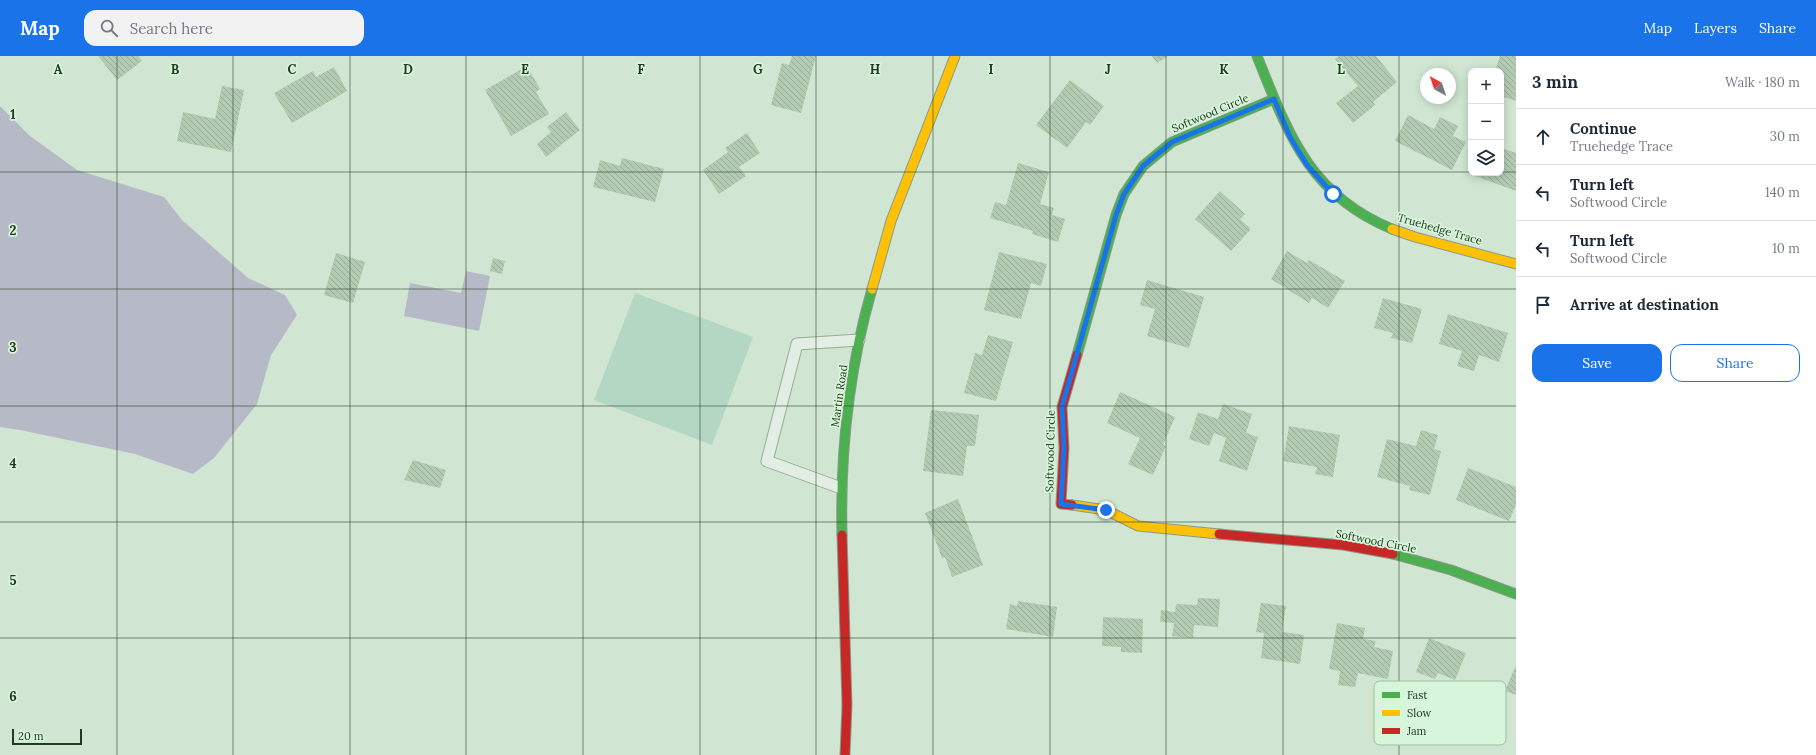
<!DOCTYPE html>
<meta charset="utf-8">
<style>
:root{--surface:#fff;--page:#f2f2f3;--text:#1f2937;--muted:#747a83;--line:#e0e1e3;--accent:#1a73e8}
body{margin:0;font-family:Lora,serif;background:var(--page);color:var(--text)}
.controls{position:absolute;right:12px;top:12px;display:grid;overflow:hidden;border-radius:8px;box-shadow:0 2px 10px #0003}
.controls button{width:36px;height:36px;display:grid;place-items:center;padding:0;border:0;border-bottom:1px solid var(--line);background:var(--surface);color:var(--text);font:20px sans-serif}
.compass{position:absolute;left:1420px;top:12px;width:36px;height:36px;border-radius:50%;background:var(--surface);box-shadow:0 2px 10px #0003;rotate:320deg}
.scale{position:absolute;left:12px;bottom:10px;width:70px;box-sizing:border-box;padding-left:4px;border:2px solid #233a20;border-top:0;font-size:11px;line-height:14px;white-space:nowrap;color:#233a20;-webkit-text-stroke:3px #d7f5db;paint-order:stroke}
.stop{position:absolute;width:12px;height:12px;margin:-9px;border:3px solid #1a73e8;border-radius:50%;background:#fff}
.stop.end{background:#1a73e8;border-color:#fff;box-shadow:0 1px 4px #0008}
.list{margin:0;padding:0;list-style:none}
h2{display:flex;justify-content:space-between;align-items:center;height:52px;margin:0;padding:0 16px;font-size:17px}
h2 small{font-size:13px;font-weight:400;color:var(--muted)}
.list li{display:grid;grid-template-columns:26px 1fr auto;gap:12px;align-items:center;box-sizing:border-box;height:56px;padding:0 16px;border-top:1px solid var(--line)}
.list b{display:block;font-size:15px;white-space:nowrap}
.list p{margin:0;font-size:13px;white-space:nowrap;color:var(--muted)}
.list em{font-size:13px;font-style:normal;color:var(--muted)}
.actions{display:flex;gap:8px;padding:12px 16px}
.actions a{flex:1;padding:9px 0;border:1px solid var(--accent);border-radius:12px;text-align:center;font-size:14px;color:var(--accent)}
.actions .main{background:var(--accent);color:#fff}
.icon{flex:none;width:22px;height:22px;fill:none;stroke:currentColor;stroke-width:2;stroke-linecap:round;stroke-linejoin:round}
.map{position:relative;flex:none;width:1516px;height:699px;overflow:hidden}
header{display:flex;align-items:center;gap:24px;box-sizing:border-box;height:56px;padding:0 20px;background:var(--accent);color:#fff}
header strong{font-size:19px}
nav{display:flex;gap:22px;margin-inline-start:auto;font-size:14px}
.search{width:280px;height:36px;background:var(--page);display:flex;align-items:center;gap:10px;box-sizing:border-box;padding:0 14px;border-radius:12px;color:var(--muted);font-size:15px}
main{display:flex}
aside{flex:1;background:var(--surface)}
.map>svg:first-child{display:block}
.grass{fill:#b3d7c2}
.water{fill:#b6bac7}
.building{fill:url(#building-back-hatch)}
.lines{fill:none;stroke-linecap:round;stroke-linejoin:round}
.lane-casing{stroke:#99ab99;stroke-width:13}
.fast-casing{stroke:#899a89;stroke-width:11}
.slow-casing{stroke:#899a89;stroke-width:11}
.jam-casing{stroke:#899a89;stroke-width:11}
.lane{stroke:#e2eee3;stroke-width:11}
.fast{stroke:#4caf50;stroke-width:9}
.slow{stroke:#ffc107;stroke-width:9}
.jam{stroke:#c62828;stroke-width:9}
.route{stroke:#1a73e8;stroke-width:5}
.grid{fill:none;stroke:#233a20;stroke-width:1;stroke-opacity:0.55}
.labels{text-anchor:middle;stroke-width:3.5;stroke-linejoin:round;paint-order:stroke}
.street-label{font-size:11px;fill:#233a20;stroke:#d7f5db}
.key{fill:#d7f5db;stroke:#a1bda3;stroke-width:1}
.key-label{font-size:11px;fill:#233a20}
.grid-label{font-size:13px;text-anchor:middle;font-weight:bold;fill:#233a20;stroke:#d7f5db;stroke-width:3.5;stroke-linejoin:round;paint-order:stroke}
</style>
<header>
<strong>Map</strong>
<div class="search"><svg class="icon" aria-label="search" viewBox="0 0 24 24"><circle cx="10" cy="10" r="6"/><path d="M15 15l6 6"/></svg>Search here</div>
<nav><a>Map</a><a>Layers</a><a>Share</a></nav>
</header>
<main>
<div class="map">
<svg width="1516" height="699" viewBox="0 0 1516 699">
<defs>
<pattern id="building-back-hatch" width="6" height="6" patternUnits="userSpaceOnUse"><rect width="6" height="6" fill="#b3cab2"/><path d="M-1 5l2 2M0 0l6 6M5-1l2 2" fill="none" stroke="#9aae99"/></pattern>
</defs>
<rect width="100%" height="100%" fill="#d0e5d2"/>
<path class="grass" d="M635,237L753,281L712,389L594,344Z"/>
<path class="water" d="M0,50L30,80L77,114L164,141L182,164L248,222L285,239L297,259L271,299L257,348L214,402L193,418L135,398L20,374L0,371Z
M466,215L490,220L479,275L404,260L410,227L461,237Z"/>
<path class="building" d="M98,0H138L142,5L117,24Z
M792,0H816L801,57L771,49L782,7L789,9Z
M1152,0H1168L1157,7Z
M1339,0H1376L1397,26L1373,46L1375,49L1353,67L1336,47L1358,30L1335,3Z
M1500,0H1516V45L1501,40V15H1495Z
M527,10L540,33L536,36L549,58L511,80L485,34Z
M334,11L347,35L292,67L274,37L313,15L316,21Z
M1070,24L1104,50L1090,69L1086,66L1067,92L1036,69Z
M222,30L244,34L231,96L177,85L183,56L215,63Z
M566,56L580,74L546,101L537,88L551,76L547,71Z
M1408,59L1434,73L1440,61L1458,70L1453,80L1466,86L1452,114L1395,85Z
M747,77L760,97L739,111L746,120L719,138L703,114L728,96L725,92Z
M1504,93L1516,97V135L1470,118L1501,117V95L1503,96Z
M622,102L664,113L655,146L593,131L600,104L620,110Z
M1018,107L1049,116L1040,148L1054,152L1052,159L1065,163L1058,186L1032,178L1033,175L990,162L995,146L1006,149Z
M1220,135L1245,158L1240,163L1251,173L1231,195L1195,163Z
M1287,195L1307,207L1309,204L1345,225L1328,252L1312,242L1309,247L1271,223Z
M999,196L1047,208L1041,230L1031,227L1021,263L984,254Z
M336,197L365,206L353,247L324,239Z
M493,202L505,205L502,218L490,215Z
M1147,224L1204,241L1189,292L1147,280L1155,253L1140,249Z
M1383,242L1422,253L1412,287L1391,282L1393,277L1374,272Z
M1448,258L1508,277L1499,306L1479,299L1474,315L1457,310L1462,295L1439,288Z
M988,279L1013,286L996,345L964,337L975,297L982,299Z
M1120,336L1175,361L1163,389L1166,390L1153,419L1128,408L1140,382L1107,367Z
M1223,348L1252,358L1246,377L1258,381L1247,415L1219,405L1226,382L1214,377L1209,390L1189,383L1198,356L1218,363Z
M931,354L979,359L975,390H967L963,420L923,415Z
M1289,370L1340,379L1333,421L1315,418L1317,411L1283,405Z
M1421,374L1438,379L1434,393L1441,395L1430,439L1409,434L1410,430L1377,421L1387,383L1416,390Z
M413,404L446,414L440,432L404,424Z
M1468,412L1516,431V449L1509,465L1456,444Z
M958,443L983,509L952,521L945,501L942,502L925,457Z
M1198,542L1220,543L1218,571L1194,569L1193,582L1172,580L1174,567L1160,566L1161,554L1175,556L1176,548L1197,549Z
M1018,545L1057,551L1053,581L1006,573L1010,548L1017,550Z
M1261,547L1286,550L1282,576L1304,579L1300,608L1261,602L1264,577L1256,576Z
M1103,561L1143,563L1142,597L1121,596V591L1102,590Z
M1337,567L1365,572L1363,583L1376,585L1374,591L1393,595L1388,623L1358,617L1355,631L1338,629L1340,615L1329,613Z
M1429,582L1466,597L1455,624L1438,617L1435,623L1416,616Z
M1516,609V639L1505,635Z"/>
<g class="lines">
<defs>
<path id="lane" d="M841,432L767,405L797,288L859,284"/>
<path id="fast" d="M1257,0C1288,77 1309,139 1392,173
M1077,299L1116,159L1124,138L1143,110L1172,86L1274,43
M842,479C840,396 849,313 872,233
M1393,498L1451,514L1516,538"/>
<path id="slow" d="M1392,173L1415,181L1516,208
M872,233L891,165L955,0
M1072,449L1106,454L1138,470L1219,478"/>
<path id="jam" d="M1072,449L1061,448L1064,392L1062,351L1077,299
M1219,478L1343,489L1393,498
M842,479L847,649L845,699"/>
</defs>
<use href="#lane" class="lane-casing"/>
<use href="#fast" class="fast-casing"/>
<use href="#slow" class="slow-casing"/>
<use href="#jam" class="jam-casing"/>
<use href="#lane" class="lane"/>
<use href="#fast" class="fast"/>
<use href="#slow" class="slow"/>
<use href="#jam" class="jam"/>
</g>
<g class="lines">
<path class="route" d="M1106,454L1061,448L1064,392L1062,351L1116,159L1124,138L1143,110L1172,86L1274,43L1290,81L1307,109L1333,138"/>
</g>
<path class="grid" d="M117,0V699M233,0V699M350,0V699M466,0V699M583,0V699M700,0V699M816,0V699M933,0V699M1050,0V699M1166,0V699M1283,0V699M1399,0V699M0,116H1471M1501,116H1516M0,233H1516M0,350H1516M0,466H1516M0,582H1516"/>
<g class="labels">
<g class="street-label">
<text transform="translate(1210 57) rotate(-23)" y="4">Softwood Circle</text>
<text transform="translate(1440 173) rotate(16)" y="4">Truehedge Trace</text>
<text transform="translate(839 340) rotate(-82)" y="4">Martin Road</text>
<text transform="translate(1050 395) rotate(-89)" y="4">Softwood Circle</text>
<text transform="translate(1376 485) rotate(11)" y="4">Softwood Circle</text>
</g>
</g>
<rect x="1374" y="625" width="132" height="64" rx="6" class="key"/>
<rect x="1382" y="636" width="18" height="6" fill="#4caf50"/>
<rect x="1382" y="654" width="18" height="6" fill="#ffc107"/>
<rect x="1382" y="672" width="18" height="6" fill="#c62828"/>
<g class="key-label">
<text x="1407" y="643">Fast</text>
<text x="1407" y="661">Slow</text>
<text x="1407" y="679">Jam</text>
</g>
<g class="grid-label">
<text x="58" y="18">A</text>
<text x="175" y="18">B</text>
<text x="292" y="18">C</text>
<text x="408" y="18">D</text>
<text x="525" y="18">E</text>
<text x="641" y="18">F</text>
<text x="758" y="18">G</text>
<text x="875" y="18">H</text>
<text x="991" y="18">I</text>
<text x="1108" y="18">J</text>
<text x="1224" y="18">K</text>
<text x="1341" y="18">L</text>
<text x="13" y="63">1</text>
<text x="13" y="179">2</text>
<text x="13" y="296">3</text>
<text x="13" y="412">4</text>
<text x="13" y="529">5</text>
<text x="13" y="645">6</text>
</g>
</svg>
<div class="controls">
<button>+</button>
<button>−</button>
<button><svg class="icon" aria-label="layers" viewBox="0 0 24 24"><path d="M12 4l9 5-9 5-9-5zM3 14l9 5 9-5"/></svg></button>
</div>
<svg class="compass" viewBox="-18 -18 36 36"><path d="M0-13l5 13h-10z" fill="#e53935"/><path d="M0 13l5-13h-10z" fill="#747a83"/></svg>
<div class="scale">20 m</div>
<div class="stop" style="left:1333px;top:138px"></div>
<div class="stop end" style="left:1106px;top:454px"></div>
</div>
<aside>
<h2>3 min<small>Walk · 180 m</small></h2>
<ul class="list">
<li><svg class="icon" aria-label="ahead" viewBox="0 0 24 24"><path d="M12 20V5M6 11l6-6 6 6"/></svg><div><b>Continue</b><p>Truehedge Trace</p></div><em>30 m</em></li>
<li><svg class="icon" aria-label="left" viewBox="0 0 24 24"><path d="M17 20v-9H6M10 6l-5 5 5 5"/></svg><div><b>Turn left</b><p>Softwood Circle</p></div><em>140 m</em></li>
<li><svg class="icon" aria-label="left" viewBox="0 0 24 24"><path d="M17 20v-9H6M10 6l-5 5 5 5"/></svg><div><b>Turn left</b><p>Softwood Circle</p></div><em>10 m</em></li>
<li><svg class="icon" aria-label="arrive" viewBox="0 0 24 24"><path d="M6 21V4h12l-3 4 3 4H6"/></svg><div><b>Arrive at destination</b></div></li>
</ul>
<div class="actions"><a class="main">Save</a><a>Share</a></div>
</aside>
</main>
